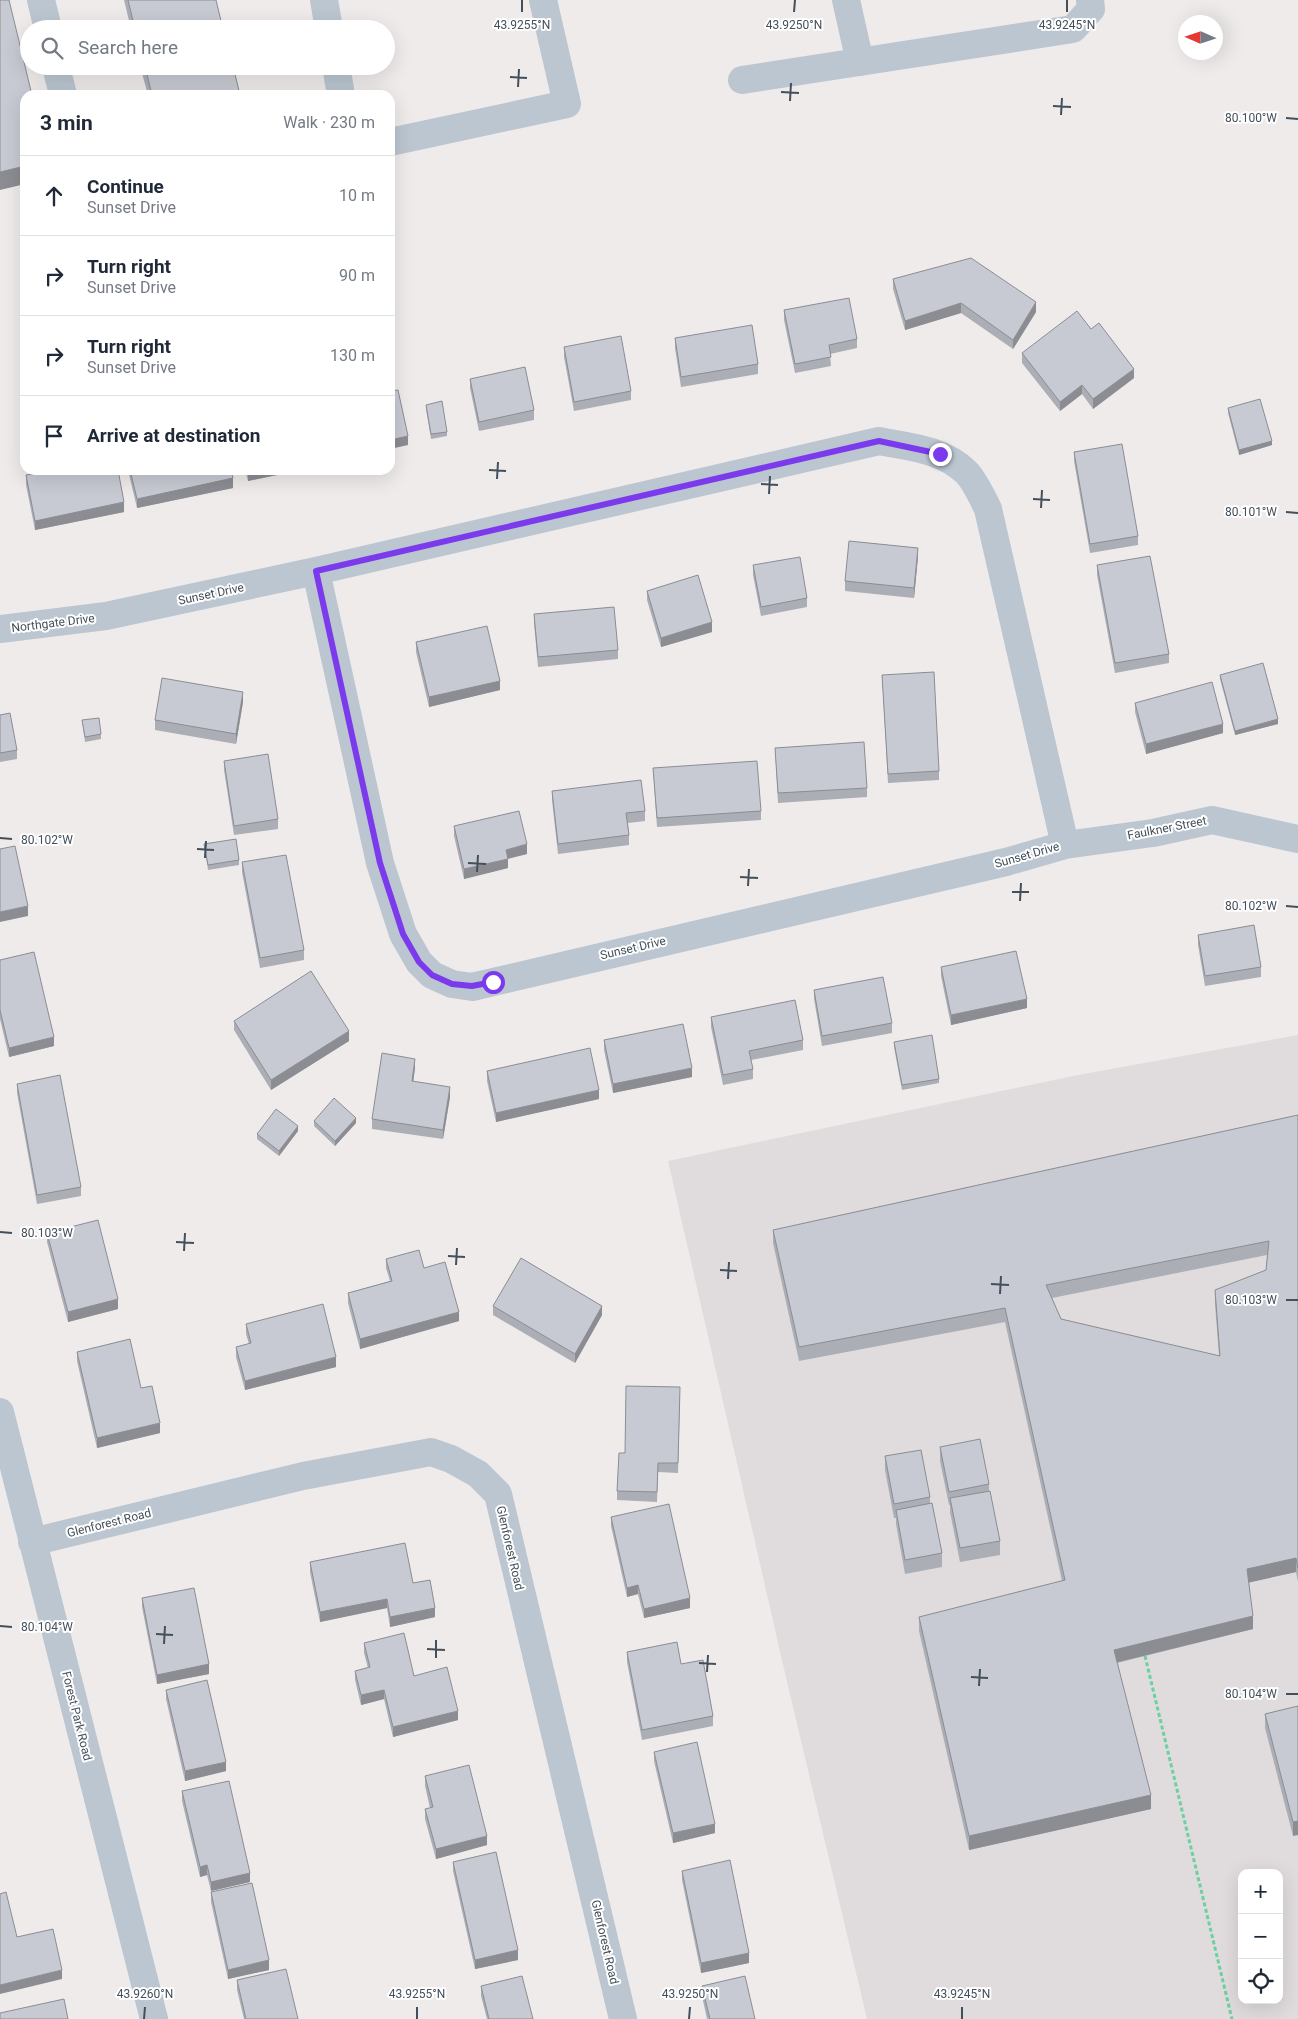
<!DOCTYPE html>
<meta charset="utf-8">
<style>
:root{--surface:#fff;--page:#f2f2f3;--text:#1f2937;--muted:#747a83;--line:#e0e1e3}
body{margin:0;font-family:Roboto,sans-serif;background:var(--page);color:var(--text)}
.controls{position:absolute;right:15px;bottom:15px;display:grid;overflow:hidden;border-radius:10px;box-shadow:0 5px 20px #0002}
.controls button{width:45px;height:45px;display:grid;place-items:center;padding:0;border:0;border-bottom:1px solid var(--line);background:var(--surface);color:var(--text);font:25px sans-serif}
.compass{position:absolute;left:1178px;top:15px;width:45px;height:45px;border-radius:50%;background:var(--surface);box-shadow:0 5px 20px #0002;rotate:273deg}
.stop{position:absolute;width:15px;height:15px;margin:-11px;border:4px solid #7c3aed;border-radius:50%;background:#fff}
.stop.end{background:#7c3aed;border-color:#fff;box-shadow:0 1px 5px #0008}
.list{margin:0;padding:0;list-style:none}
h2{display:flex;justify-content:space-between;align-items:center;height:65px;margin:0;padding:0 20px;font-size:21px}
h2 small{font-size:16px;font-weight:400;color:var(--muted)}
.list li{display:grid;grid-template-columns:32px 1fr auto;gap:15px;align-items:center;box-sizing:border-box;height:80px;padding:0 20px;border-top:1px solid var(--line)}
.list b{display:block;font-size:19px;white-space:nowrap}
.list p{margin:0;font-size:16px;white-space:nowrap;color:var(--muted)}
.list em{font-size:16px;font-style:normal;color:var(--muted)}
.icon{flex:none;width:28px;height:28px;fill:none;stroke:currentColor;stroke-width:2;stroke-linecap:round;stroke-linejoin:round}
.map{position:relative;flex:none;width:1298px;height:2019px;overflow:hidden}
.search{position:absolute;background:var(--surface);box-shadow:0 5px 20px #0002;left:20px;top:20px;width:375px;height:55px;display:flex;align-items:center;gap:12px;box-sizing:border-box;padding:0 18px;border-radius:28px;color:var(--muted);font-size:19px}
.panel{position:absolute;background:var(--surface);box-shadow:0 5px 20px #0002;left:20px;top:90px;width:375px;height:385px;border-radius:15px}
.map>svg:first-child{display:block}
.education{fill:#e0dcdd;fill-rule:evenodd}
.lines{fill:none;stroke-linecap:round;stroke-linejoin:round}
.path{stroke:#6bd1a0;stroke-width:3;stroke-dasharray:4 2.5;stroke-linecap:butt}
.minor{stroke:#bbc6d0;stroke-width:28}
.wall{fill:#abaeb5;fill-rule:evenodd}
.shaded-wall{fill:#8b8d93}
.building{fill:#c7cad2;stroke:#8b8d93;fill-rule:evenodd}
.route{stroke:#7c3aed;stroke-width:6}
.ticks{fill:none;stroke:#434f5a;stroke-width:2}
.labels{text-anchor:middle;stroke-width:4;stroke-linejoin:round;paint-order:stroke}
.street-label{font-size:12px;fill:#434f5a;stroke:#fff}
.ticks-label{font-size:12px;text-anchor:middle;fill:#434f5a;stroke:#fff;stroke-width:4;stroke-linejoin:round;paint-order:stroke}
</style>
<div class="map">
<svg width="1298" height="2019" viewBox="0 0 1298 2019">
<rect width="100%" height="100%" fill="#efebeb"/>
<path class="education" d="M1298,1035V2019H867L784,1669L668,1161L1078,1075ZM1242,1873H1279V2000H1242Z"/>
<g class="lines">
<path class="path" d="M1145,1656L1232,2019"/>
<path class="minor" d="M41,0L48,29
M324,0L329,29
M846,0L860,62
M56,66L63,95
M336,66L341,95
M742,80L1073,29L1091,9L1090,0
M390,142L567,104L543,0
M316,571L380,863L403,934L419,962L432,975L452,984L472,987L1006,862L1065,845L1153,833L1212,820L1298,839
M0,629L106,616L316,571L879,441C909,447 942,449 966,472C975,481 982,497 988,509L1065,845
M0,1412L154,2019
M32,1542L303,1476L431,1452L451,1459L478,1474L498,1494L623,2019"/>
</g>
<path class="wall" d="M124,0H216L223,29H131Z
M140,66H233L240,95H148Z
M893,279L1036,312L1013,349L961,313L905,330L893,289Z
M784,310L857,339V348L830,354L831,366L795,373L784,320Z
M1091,329L1134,378L1093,409L1082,394L1060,411L1022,363V353Z
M675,338L758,364V374L681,387L675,348Z
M564,347L631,391V400L574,411L564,357Z
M470,379L534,410V420L479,431L470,388Z
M426,405L447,432V436L431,439L426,409Z
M1228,408L1272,445L1239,455L1228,413Z
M1074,452L1138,536V545L1090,553L1074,461Z
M128,470H231L233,488L137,508Z
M245,470H301L248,481Z
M26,475L124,512L35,530L26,485Z
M918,557L914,598L845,591V581Z
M753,565L807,598V607L761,616L753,575Z
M1097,565L1169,654V663L1115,673L1097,575Z
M647,591L712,632L661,647L647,600Z
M534,614L618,650V659L538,667L534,623Z
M416,642L500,690L429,707L416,652Z
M882,675L939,771V780L888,783Z
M1220,675L1278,724L1235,735L1220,679Z
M243,702L236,744L155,730V720Z
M1135,703L1223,733L1146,754L1135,712Z
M0,715L17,750V759L0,762Z
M82,720L101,734V739L85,742Z
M775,748L867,788V797L778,803Z
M224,761L278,819V829L234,835L224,770Z
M653,768L761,811V820L657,827Z
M552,791L645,811V821L628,823L629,835V845L558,854L552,800Z
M454,826L527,854L508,859V868L464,879L454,836Z
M204,844L239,860V865L208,870Z
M242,862L304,950V960L260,968L242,872Z
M1198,935L1261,967V977L1205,986L1198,945Z
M0,960L54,1046L9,1057L0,1019Z
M941,967L1027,1008L951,1025L941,976Z
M814,990L892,1023V1033L822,1046L814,999Z
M711,1017L803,1040V1050L751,1060L753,1069V1079L723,1085L711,1027Z
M234,1021L349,1041L271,1090L234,1030Z
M604,1040L692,1077L613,1093L604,1050Z
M894,1042L939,1079V1083L902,1090L894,1047Z
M415,1068L413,1082L450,1097L443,1139L372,1129V1119Z
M487,1071L599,1099L496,1122L487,1081Z
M17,1084L81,1187V1196L37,1204L17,1093Z
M1298,1115V1582L1296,1572L1249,1582L1253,1629L1117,1663L1151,1809L969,1850L919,1631V1617L1062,1581L1005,1322L799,1361L773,1243V1230ZM1267,1255L1266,1270L1215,1290V1304L1219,1356L1061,1319L1052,1298Z
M314,1121L356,1123L335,1146L314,1126Z
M298,1131L279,1156L257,1139V1134Z
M47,1233L118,1309L68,1322L47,1242Z
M386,1259L424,1268L459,1321L360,1349L348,1303V1293L390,1281L386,1268Z
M493,1306L602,1315L575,1363L493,1315Z
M246,1324L336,1367L245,1390L236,1357V1347L249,1344L246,1334Z
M77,1352L141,1388L160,1433L97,1448L77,1361Z
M680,1397L678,1473L658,1472L657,1502L617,1500V1491L625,1453Z
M940,1447L989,1484V1491L1000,1541V1555L960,1562L950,1512V1505H949L940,1461Z
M885,1456L930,1497V1504L942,1553V1567L905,1574L896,1524V1518H894L885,1470Z
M611,1517L690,1608L644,1618L638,1594L627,1597L611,1526Z
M310,1562L413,1583L435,1617L390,1627L387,1608L320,1622L310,1572Z
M142,1598L209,1674L157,1684L142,1607Z
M364,1643L414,1676L458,1720L393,1737L384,1699L361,1705L355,1680V1671L368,1668L364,1653Z
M627,1652L681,1664L713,1716V1726L642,1740L627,1662Z
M166,1690L226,1771L185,1781L166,1699Z
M1298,1706L1293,1836L1265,1728V1714Z
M654,1752L715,1833L673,1843L654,1761Z
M425,1776L487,1845L436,1859L425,1819V1809L430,1808L425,1786Z
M182,1791L250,1882L211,1891L207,1875L200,1877L182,1801Z
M453,1862L518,1960L475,1969L453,1871Z
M682,1871L749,1963L701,1973L682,1880Z
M211,1892L269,1970L228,1979L211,1902Z
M237,1980L298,2019H244L237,1990Z
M481,1986L533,2019H487L481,1996Z
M702,1986L755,2019H707L702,1996Z"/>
<path class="shaded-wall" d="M25,166V184L0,190V172Z
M1036,302V312L1013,349V340Z
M961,303V313L905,330V321Z
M1134,369V378L1093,409V399Z
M1082,385V394L1060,411V402Z
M408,436V445L390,449V440Z
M1272,441V445L1239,455V450Z
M256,470H301L248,481V472Z
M233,478V488L137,508V499Z
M124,502V512L35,530V521Z
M918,548V557L914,598V588Z
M712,622V632L661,647V638Z
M500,681V690L429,707V697Z
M243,692V702L236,744V734Z
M1278,719V724L1235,735V731Z
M1223,724V733L1146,754V744Z
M527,844V854L506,859V850Z
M508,859V868L464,879V869Z
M28,906V916L0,922V912Z
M1027,999V1008L951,1025V1015Z
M349,1031V1041L271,1090V1080Z
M54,1037V1046L9,1057V1048Z
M415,1059V1068L412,1091V1081Z
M692,1068V1077L613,1093V1084Z
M450,1087V1097L443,1139V1130Z
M599,1090V1099L496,1122V1113Z
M356,1118V1123L335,1146V1141Z
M298,1126V1131L279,1156V1151Z
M118,1299V1309L68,1322V1312Z
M602,1306V1315L575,1363V1354Z
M459,1312V1321L360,1349V1339Z
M336,1357V1367L245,1390V1381Z
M160,1423V1433L97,1448V1438Z
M1296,1558V1572L1247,1583V1569Z
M638,1585V1594L627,1597V1588Z
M690,1598V1608L644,1618V1609Z
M387,1599V1608L320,1622V1612Z
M435,1608V1617L390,1627V1617Z
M1253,1616V1629L1114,1663V1650Z
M209,1664V1674L157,1684V1675Z
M384,1690V1699L361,1705V1695Z
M458,1711V1720L393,1737V1727Z
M226,1762V1771L185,1781V1771Z
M1151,1795V1809L969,1850V1836Z
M1298,1821V1835L1293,1836V1822Z
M715,1824V1833L673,1843V1833Z
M487,1836V1845L436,1859V1849Z
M207,1865V1875L200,1877V1867Z
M250,1873V1882L211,1891V1882Z
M518,1950V1960L475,1969V1960Z
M749,1953V1963L701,1973V1963Z
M269,1960V1970L228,1979V1970Z
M62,1970V1979L0,1994V1985Z"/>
<path class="building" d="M0,0H9L32,95H25V166L0,172Z
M128,0H216L223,29H135Z
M145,66H233L240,95H152Z
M971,258L1036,302L1013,340L961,303L905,321L893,279Z
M849,298L857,339L829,345L831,357L795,364L784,310Z
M1077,311L1091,329L1099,323L1134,369L1093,399L1082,385L1060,402L1022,353Z
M752,325L758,364L681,377L675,338Z
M621,336L631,391L574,402L564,347Z
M525,367L534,410L479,422L470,379Z
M398,390L408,436L390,440V391Z
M1260,399L1272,441L1239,450L1228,408Z
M442,401L447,432L431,434L426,405Z
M1122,444L1138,536L1090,544L1074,452Z
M53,470H118L124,502L35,521L26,475Z
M130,470H231L233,478L137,499Z
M849,541L918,548L914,588L845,581Z
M1150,556L1169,654L1115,663L1097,565Z
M800,557L807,598L761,607L753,565Z
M698,575L712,622L661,638L647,591Z
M614,607L618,650L538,657L534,614Z
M487,626L500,681L429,697L416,642Z
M1263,663L1278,719L1235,731L1220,675Z
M934,672L939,771L888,774L882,675Z
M162,678L243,692L236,734L155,720Z
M1212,682L1223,724L1146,744L1135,703Z
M10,713L17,750L0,753V715Z
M99,718L101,734L85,737L82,720Z
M864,742L867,788L778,793L775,748Z
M268,754L278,819L234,826L224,761Z
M757,761L761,811L657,818L653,768Z
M641,780L645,811L626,813L629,835L558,844L552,791Z
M519,811L527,844L506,850L508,859L464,869L454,826Z
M236,839L239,860L208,865L204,844Z
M15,846L28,906L0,912V849Z
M286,855L304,950L260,958L242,862Z
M1254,925L1261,967L1205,976L1198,935Z
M1016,951L1027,999L951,1015L941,967Z
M34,952L54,1037L9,1048L0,1010V960Z
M311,971L349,1031L271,1080L234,1021Z
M883,977L892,1023L822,1036L814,990Z
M795,1000L803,1040L749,1051L753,1069L723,1075L711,1017Z
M683,1024L692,1068L613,1084L604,1040Z
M932,1035L939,1079L902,1085L894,1042Z
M590,1048L599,1090L496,1113L487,1071Z
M382,1053L415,1059L412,1081L450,1087L443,1130L372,1119Z
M60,1075L81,1187L37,1195L17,1084Z
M334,1098L356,1118L335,1141L314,1121Z
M276,1109L298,1126L279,1151L257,1134Z
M1298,1115V1568L1296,1558L1247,1569L1253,1616L1114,1650L1151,1795L969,1836L919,1617L1065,1580L1005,1308L799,1347L773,1230ZM1269,1241L1266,1270L1215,1290L1220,1356L1061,1319L1046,1285Z
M98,1220L118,1299L68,1312L47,1233Z
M419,1250L424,1268L445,1262L459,1312L360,1339L348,1293L392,1281L386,1259Z
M521,1258L602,1306L575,1354L493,1306Z
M323,1304L336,1357L245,1381L236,1347L251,1343L246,1324Z
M130,1339L141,1388L152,1386L160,1423L97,1438L77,1352Z
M626,1386L680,1387L678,1463H658L657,1492L617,1491L619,1453H625Z
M980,1439L989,1484L949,1492L940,1447Z
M921,1450L930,1497L894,1504L885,1456Z
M990,1491L1000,1541L960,1548L950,1498Z
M932,1503L942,1553L905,1560L896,1510Z
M669,1504L690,1598L644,1609L638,1585L627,1588L611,1517Z
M405,1543L413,1583L430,1580L435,1608L390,1617L387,1599L320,1612L310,1562Z
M194,1588L209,1664L157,1675L142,1598Z
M404,1633L414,1676L447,1667L458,1711L393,1727L384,1690L361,1695L355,1671L370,1667L364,1643Z
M677,1642L681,1664L703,1660L713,1716L642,1730L627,1652Z
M207,1680L226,1762L185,1771L166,1690Z
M1298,1706V1821L1293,1822L1265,1714Z
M697,1742L715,1824L673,1833L654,1752Z
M469,1765L487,1836L436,1849L425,1809L433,1807L425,1776Z
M229,1781L250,1873L211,1882L207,1865L200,1867L182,1791Z
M496,1852L518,1950L475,1960L453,1862Z
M730,1860L749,1953L701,1963L682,1871Z
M252,1883L269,1960L228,1970L211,1892Z
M6,1892L17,1937L53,1929L62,1970L0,1985V1894Z
M286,1969L298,2019H246L237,1980Z
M522,1976L533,2019H489L481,1986Z
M745,1976L755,2019H710L702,1986Z
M64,1999L68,2019H0V2013Z"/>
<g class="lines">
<path class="route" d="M493,982L472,986L452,984L432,975L419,962L403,934L380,863L316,571L879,441L940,454"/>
</g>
<path class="ticks" d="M522,12V0M794,12L795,0M1067,12V0M510,77L527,78M518,87L519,69M781,92L799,93M790,101L791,83M1053,106L1071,107M1061,115L1062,98M1286,118L1298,119M489,470L506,471M497,479L498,462M761,484L778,485M769,494L770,476M1033,499L1050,500M1041,508L1042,490M1286,512L1298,513M0,838L12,839M197,849L214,850M205,858L206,841M468,863L486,864M477,872L478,855M740,877L758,878M748,886L749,869M1012,892H1029M1020,901L1021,883M1286,906L1298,907M0,1232L12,1233M176,1242L194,1243M184,1251L185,1233M448,1256L465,1257M456,1265L457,1248M720,1270L737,1271M728,1279L729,1262M991,1284L1009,1285M1000,1294L1001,1276M1286,1300H1298M0,1626L12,1627M156,1634L173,1635M164,1644L165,1626M427,1649L445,1650M436,1658V1640M699,1663L716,1664M707,1672L708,1655M971,1677L988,1678M979,1686L980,1669M1286,1694H1298M144,2019L145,2007M417,2019V2007M689,2019L690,2007M962,2019V2007"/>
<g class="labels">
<g class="street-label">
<text transform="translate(211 594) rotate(-12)" y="4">Sunset Drive</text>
<text transform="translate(53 623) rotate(-7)" y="4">Northgate Drive</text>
<text transform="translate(1167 828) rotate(-11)" y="4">Faulkner Street</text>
<text transform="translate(1027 855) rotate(-16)" y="4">Sunset Drive</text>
<text transform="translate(633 948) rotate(-13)" y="4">Sunset Drive</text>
<text transform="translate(109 1523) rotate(-14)" y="4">Glenforest Road</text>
<text transform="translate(510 1548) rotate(77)" y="4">Glenforest Road</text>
<text transform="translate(77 1716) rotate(76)" y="4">Forest Park Road</text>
<text transform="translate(605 1942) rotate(77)" y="4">Glenforest Road</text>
</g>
</g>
<g class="ticks-label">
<text x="522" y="29">43.9255°N</text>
<text x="794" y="29">43.9250°N</text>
<text x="1067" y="29">43.9245°N</text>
<text x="1251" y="122">80.100°W</text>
<text x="1251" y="516">80.101°W</text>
<text x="47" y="844">80.102°W</text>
<text x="1251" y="910">80.102°W</text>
<text x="47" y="1237">80.103°W</text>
<text x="1251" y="1304">80.103°W</text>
<text x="47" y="1631">80.104°W</text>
<text x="1251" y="1698">80.104°W</text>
<text x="145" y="1998">43.9260°N</text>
<text x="417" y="1998">43.9255°N</text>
<text x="690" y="1998">43.9250°N</text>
<text x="962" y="1998">43.9245°N</text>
</g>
</svg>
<div class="controls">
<button>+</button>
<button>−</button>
<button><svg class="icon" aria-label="locate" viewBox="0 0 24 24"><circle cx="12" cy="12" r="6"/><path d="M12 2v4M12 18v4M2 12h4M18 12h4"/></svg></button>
</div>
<svg class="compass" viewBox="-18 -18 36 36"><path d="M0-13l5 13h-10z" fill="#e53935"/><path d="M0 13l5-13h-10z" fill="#747a83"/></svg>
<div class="stop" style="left:493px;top:982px"></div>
<div class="stop end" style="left:940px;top:454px"></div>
<div class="search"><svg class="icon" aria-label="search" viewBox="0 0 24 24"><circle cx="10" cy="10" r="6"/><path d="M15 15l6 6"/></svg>Search here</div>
<section class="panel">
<h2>3 min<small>Walk · 230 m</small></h2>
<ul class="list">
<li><svg class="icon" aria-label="ahead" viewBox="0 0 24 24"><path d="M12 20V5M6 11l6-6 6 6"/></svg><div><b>Continue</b><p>Sunset Drive</p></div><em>10 m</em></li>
<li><svg class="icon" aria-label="right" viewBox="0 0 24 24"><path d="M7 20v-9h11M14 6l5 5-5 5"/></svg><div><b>Turn right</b><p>Sunset Drive</p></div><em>90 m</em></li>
<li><svg class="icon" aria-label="right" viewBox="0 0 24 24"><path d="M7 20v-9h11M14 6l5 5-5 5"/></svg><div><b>Turn right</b><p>Sunset Drive</p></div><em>130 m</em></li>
<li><svg class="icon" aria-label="arrive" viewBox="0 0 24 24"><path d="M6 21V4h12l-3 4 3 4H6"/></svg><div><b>Arrive at destination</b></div></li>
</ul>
</section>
</div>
